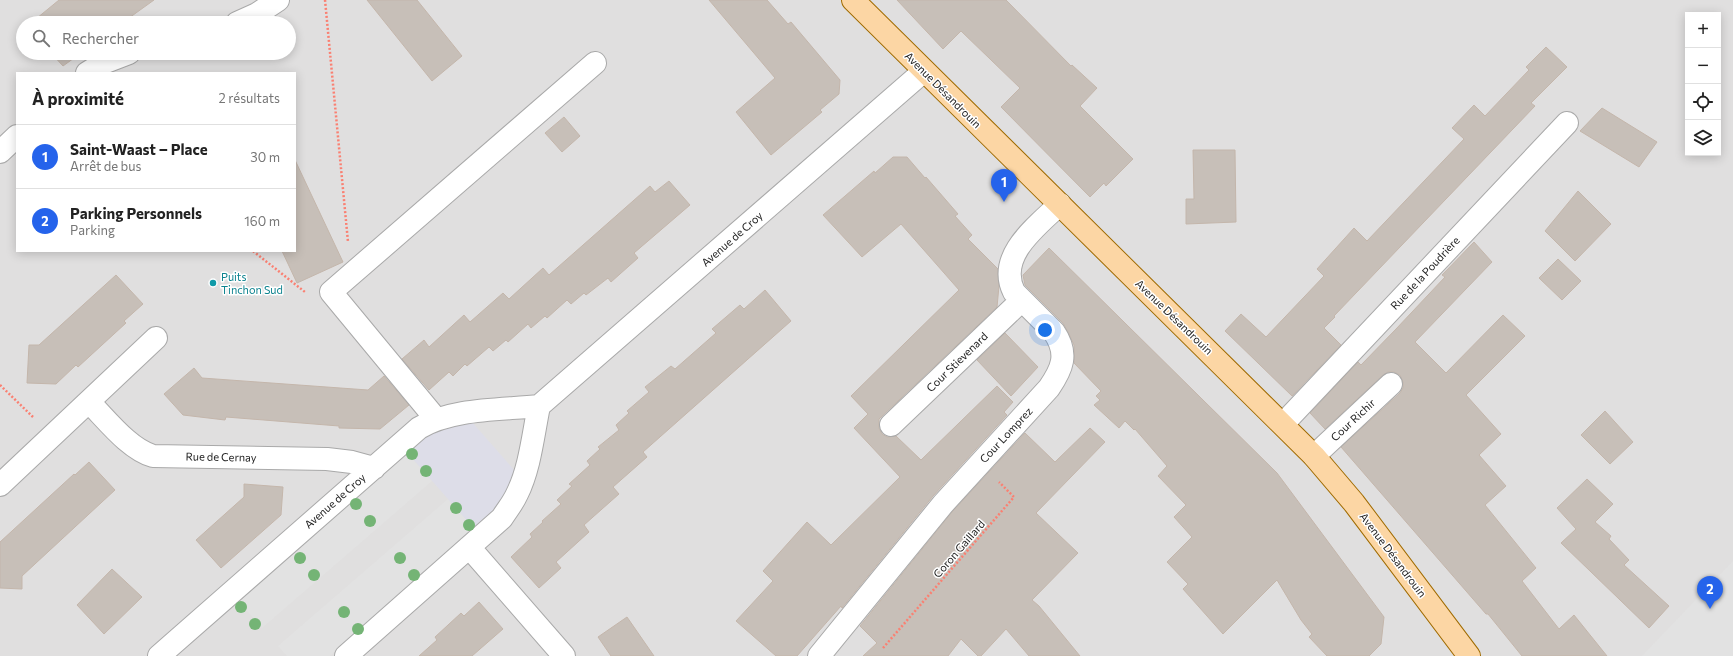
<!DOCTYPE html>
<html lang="fr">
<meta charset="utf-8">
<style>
:root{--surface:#fff;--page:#f2f2f2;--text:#222;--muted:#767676;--line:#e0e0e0;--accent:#2563eb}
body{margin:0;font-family:Commissioner,sans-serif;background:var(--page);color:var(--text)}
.controls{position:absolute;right:12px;top:12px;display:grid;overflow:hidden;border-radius:0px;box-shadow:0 2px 10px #0003}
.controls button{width:36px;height:36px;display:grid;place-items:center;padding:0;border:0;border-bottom:1px solid var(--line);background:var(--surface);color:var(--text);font:20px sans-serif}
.you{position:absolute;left:1045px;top:330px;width:14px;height:14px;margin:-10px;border:3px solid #fff;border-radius:50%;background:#1a73e8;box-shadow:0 0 0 6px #1a73e833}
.badge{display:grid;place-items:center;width:26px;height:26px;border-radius:50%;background:var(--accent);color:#fff;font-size:13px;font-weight:700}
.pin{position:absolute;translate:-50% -33px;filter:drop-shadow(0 1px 2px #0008)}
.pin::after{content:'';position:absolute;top:21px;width:14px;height:12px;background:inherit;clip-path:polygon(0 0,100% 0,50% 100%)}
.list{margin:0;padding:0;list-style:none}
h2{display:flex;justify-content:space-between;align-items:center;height:52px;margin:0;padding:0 16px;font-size:17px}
h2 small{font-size:13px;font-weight:400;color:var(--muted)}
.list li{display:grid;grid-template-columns:26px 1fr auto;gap:12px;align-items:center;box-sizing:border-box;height:64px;padding:0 16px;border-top:1px solid var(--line)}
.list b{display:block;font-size:15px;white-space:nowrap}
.list p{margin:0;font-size:13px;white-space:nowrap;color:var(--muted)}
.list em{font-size:13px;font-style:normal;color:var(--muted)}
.icon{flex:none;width:22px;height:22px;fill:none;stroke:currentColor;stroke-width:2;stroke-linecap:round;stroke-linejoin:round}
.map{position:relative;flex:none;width:1733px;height:656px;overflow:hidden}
.search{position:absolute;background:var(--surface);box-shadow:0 2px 10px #0003;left:16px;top:16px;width:280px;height:44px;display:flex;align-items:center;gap:10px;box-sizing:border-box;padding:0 14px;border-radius:22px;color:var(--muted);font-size:15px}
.panel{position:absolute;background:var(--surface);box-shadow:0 2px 10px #0003;left:16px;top:72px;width:280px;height:180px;border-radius:0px}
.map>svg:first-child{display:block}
.residential{fill:#e0dfdf;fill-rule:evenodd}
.parking{fill:#e2e2e2}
.plaza{fill:#dddde8}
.building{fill:#c7bfb8;stroke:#c4b6ab}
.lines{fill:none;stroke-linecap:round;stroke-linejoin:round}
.minor-casing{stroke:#a9a9a9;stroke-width:24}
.major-casing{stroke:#a06b00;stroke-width:24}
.path{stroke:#fa8072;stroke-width:2.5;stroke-dasharray:2 2;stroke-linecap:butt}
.minor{stroke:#fff;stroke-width:22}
.major{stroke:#fcd6a4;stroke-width:22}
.tree{fill:#74b475}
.culture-dot{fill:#0f9aa8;stroke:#fff;stroke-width:1.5}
.labels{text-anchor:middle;stroke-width:3;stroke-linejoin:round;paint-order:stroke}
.street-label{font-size:11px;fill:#222;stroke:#fff}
.culture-label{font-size:11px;fill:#0d838f;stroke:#fff;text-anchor:start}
</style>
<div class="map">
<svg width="1733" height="656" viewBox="0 0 1733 656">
<rect width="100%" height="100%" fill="#f2efe9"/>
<path class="residential" d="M0,0H1733V656H0ZM1688,15H1718V153H1688ZM23,23H289V53H23ZM17,73H295V251H17Z"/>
<path class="parking" d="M405,450L432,481L262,628L235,597Z
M448,499L476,531L330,656H287L278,646Z
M1733,561V656H1642Z"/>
<path class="plaza" d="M464,413L522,479L476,531L405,450L419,428Z"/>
<path class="building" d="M59,0H154L122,23H31Z
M367,0H417L462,56L432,81Z
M709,0H767L788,24L791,22L840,80L839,94L820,110L822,112L771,155L736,112L775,78Z
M897,0H1006L1071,66L1072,65L1097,88L1080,106L1133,159L1106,186L1104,183L1090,197L1001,107L1020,88L961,31L943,49Z
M1546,47L1567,67L1531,103L1535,106L1334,316L1335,317L1324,328L1341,345L1292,396L1225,331L1241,314L1266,337L1324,276L1317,269L1354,228L1367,241L1464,139L1452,128L1474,105L1485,116L1529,70L1526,67Z
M51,53H81L63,66Z
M1602,108L1657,142L1639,167L1580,131Z
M564,117L580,136L562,152L545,133Z
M1193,150H1235L1236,222L1186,224V199H1194Z
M893,157H907L925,178L926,177L958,214L955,216L972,235L968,239L998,269L999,286L997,307L879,419V428L882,434L887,437L896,436L921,460L997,386L1013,402L1004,412L1007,415L933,496L842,608L841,606L797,656H776L736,621L773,581L763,571L807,522L831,545L900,477L854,428L868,414L851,396L959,290L901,224L862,257L823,215L874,171L875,173Z
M295,160L343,262L297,283L282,251H295Z
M669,181L690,205L634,253L638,258L611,282L608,278L586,295L584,293L571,304L567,300L547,318L545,316L531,328L528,324L508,342L506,340L493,351L489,347L467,366L465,364L453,376L449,372L429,390L402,359L424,340L429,347L464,315L470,322L503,293L509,299L543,268L549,275L650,186L655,192Z
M1578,191L1611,224L1575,261L1545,231Z
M1474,242L1492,262L1415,342L1446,373L1503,315L1525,336L1466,395L1501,434L1479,455L1506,486L1485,505L1536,568L1522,581L1559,629L1574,615L1607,656H1522L1488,614H1486L1341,447L1400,393L1403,388V382L1400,375L1394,372H1388L1383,375L1325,429L1310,413L1358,362L1361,365L1396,329L1445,277L1442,275Z
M1049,248L1277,473L1384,617L1381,644L1369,656H1327L1309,637L1312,634L1301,620L1277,580L1223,634L1183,589L1188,584L1167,562L1192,537L1174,517L1186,505L1158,476L1167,466L1135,429L1134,430L1125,421L1119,428L1094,405L1100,400L1096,396L1101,391L1074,363V345L1069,334L1063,323L1025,285L1023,275Z
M1558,259L1581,281L1562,300L1539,278Z
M116,275L143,304L124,321L126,323L78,367L76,365L56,384L27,383L29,345H39Z
M765,290L791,321L643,452L647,457L613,487L619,494L584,525L589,532L556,562L561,568L539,588L511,557L532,537L530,534L543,522L542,521L561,504L557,500L572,486L569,484L590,465L587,461L600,449L598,447L619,430L616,425L629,413L627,411L649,392L645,387L671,366L675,369L716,333L712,329L740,305L744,309Z
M1005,333L1038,367L1011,396L977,360Z
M194,368L202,378L368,390L384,376L409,405L380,429L339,428V426L226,417L225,420L183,415L164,394Z
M1605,411L1633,442L1610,464L1581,435Z
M1090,428L1105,442L1036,513L1078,553L1032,600L1039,606L1080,656H1029L1006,629L981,656H978L961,639L948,656H863L877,643L860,626L952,512L1025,433L1055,462Z
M89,462L115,490L22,576V589L0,588V542L74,474L75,475Z
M1587,479L1613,504L1595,522L1611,536L1609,539L1629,560L1624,565L1669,606L1649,628L1561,543L1576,529L1557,508Z
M244,484L283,487L281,515L221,568L196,540L244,497Z
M112,569L142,597L104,634L77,605Z
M479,602L503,629L472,656H419L437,640L435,637L461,613L464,616Z
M627,617L654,656H611L598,637Z"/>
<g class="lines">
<defs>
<path id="minor" d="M237,23L257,14L278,0
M87,73L103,63L129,53
M0,152L17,136
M89,402C107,420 129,449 153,456L327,459L352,462L374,468
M436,419L331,292L595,63
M1283,424L1567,123
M891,425L1022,300
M1314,456L1391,384
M0,485L156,338
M469,547L564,656
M159,656L419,428C451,408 502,410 539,406L924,71
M346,656L502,518C507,510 513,503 517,494C530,468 533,435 539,406
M819,656L943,504L1049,388C1062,369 1069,354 1054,332L1014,292C996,256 1037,226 1060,204"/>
<path id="major" d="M853,0L1314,456L1354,503L1469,656"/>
</defs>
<use href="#minor" class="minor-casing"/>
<use href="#major" class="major-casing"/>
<path class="path" d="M325,0L348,242
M253,251L305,292
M0,385L33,417
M883,648L1014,497L999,482"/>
<use href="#minor" class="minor"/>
<use href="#major" class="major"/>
</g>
<g class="tree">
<circle cx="412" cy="454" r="6"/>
<circle cx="426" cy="471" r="6"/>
<circle cx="356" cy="504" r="6"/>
<circle cx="456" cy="508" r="6"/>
<circle cx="370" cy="521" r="6"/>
<circle cx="469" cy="525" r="6"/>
<circle cx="300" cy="558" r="6"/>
<circle cx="400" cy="558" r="6"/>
<circle cx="314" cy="575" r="6"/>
<circle cx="414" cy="575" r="6"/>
<circle cx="241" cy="607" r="6"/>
<circle cx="344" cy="612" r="6"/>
<circle cx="255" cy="624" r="6"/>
<circle cx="358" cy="629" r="6"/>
</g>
<circle class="culture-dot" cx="213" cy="283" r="4"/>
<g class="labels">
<g class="street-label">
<text transform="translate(943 90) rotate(45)" y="4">Avenue Désandrouin</text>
<text transform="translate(732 239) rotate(-41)" y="4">Avenue de Croy</text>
<text transform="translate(1425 273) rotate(-47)" y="4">Rue de la Poudrière</text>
<text transform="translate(1174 317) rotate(44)" y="4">Avenue Désandrouin</text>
<text transform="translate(957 362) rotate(-44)" y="4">Cour Stievenard</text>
<text transform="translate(1353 420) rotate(-43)" y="4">Cour Richir</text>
<text transform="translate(1006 435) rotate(-47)" y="4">Cour Lomprez</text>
<text transform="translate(221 457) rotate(1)" y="4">Rue de Cernay</text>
<text transform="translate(335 501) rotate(-41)" y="4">Avenue de Croy</text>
<text transform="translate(959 549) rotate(-49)" y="4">Coron Gaillard</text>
<text transform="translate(1393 555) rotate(53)" y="4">Avenue Désandrouin</text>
</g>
<g class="culture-label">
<text x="221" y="281">Puits<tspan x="221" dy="13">Tinchon Sud</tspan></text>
</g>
</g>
</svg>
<div class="controls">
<button>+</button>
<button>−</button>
<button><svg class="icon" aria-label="locate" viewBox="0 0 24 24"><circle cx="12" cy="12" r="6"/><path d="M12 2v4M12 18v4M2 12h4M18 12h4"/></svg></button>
<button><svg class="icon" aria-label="layers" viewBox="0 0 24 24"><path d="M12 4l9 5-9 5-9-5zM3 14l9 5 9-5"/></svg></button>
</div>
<div class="you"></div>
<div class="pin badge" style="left:1004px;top:202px">1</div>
<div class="pin badge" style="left:1710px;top:609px">2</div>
<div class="search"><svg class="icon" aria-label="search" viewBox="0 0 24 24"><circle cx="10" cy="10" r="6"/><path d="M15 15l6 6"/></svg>Rechercher</div>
<section class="panel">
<h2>À proximité<small>2 résultats</small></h2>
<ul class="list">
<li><span class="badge">1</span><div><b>Saint-Waast – Place</b><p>Arrêt de bus</p></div><em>30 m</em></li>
<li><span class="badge">2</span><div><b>Parking Personnels</b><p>Parking</p></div><em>160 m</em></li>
</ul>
</section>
</div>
